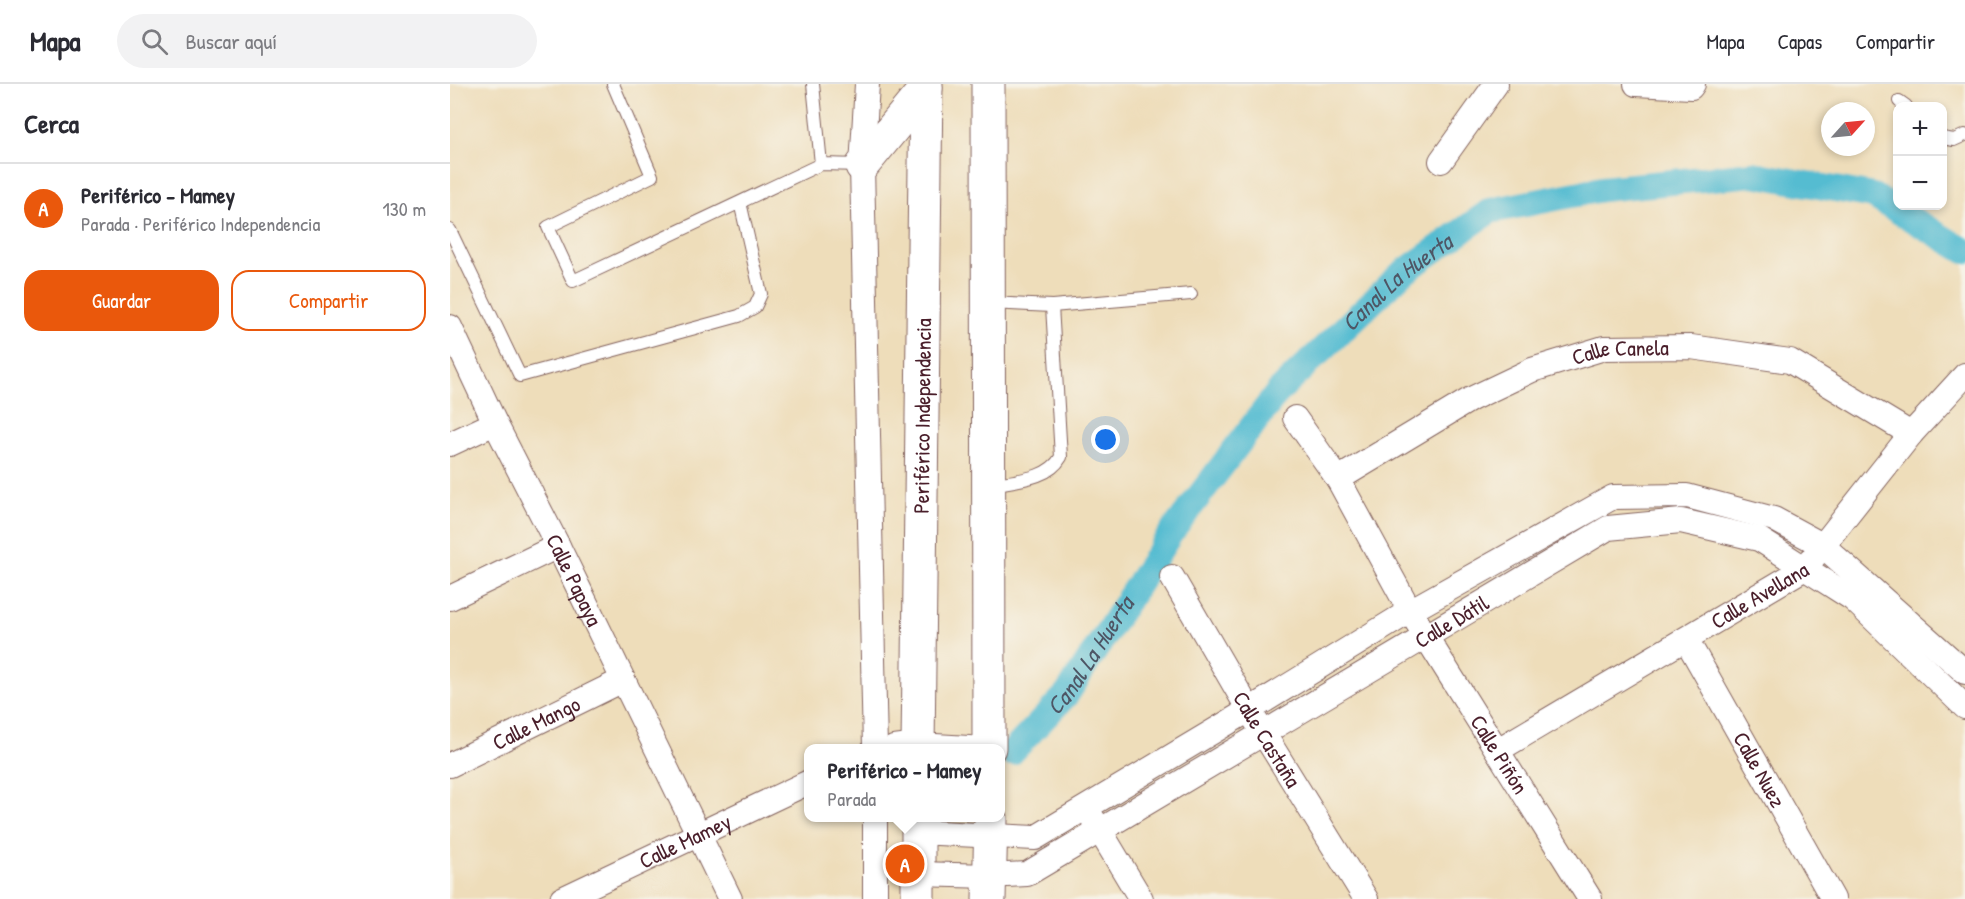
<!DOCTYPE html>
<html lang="es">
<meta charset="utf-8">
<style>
:root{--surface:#fff;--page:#f2f2f3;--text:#2b2b33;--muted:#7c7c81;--line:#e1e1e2;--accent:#ea580c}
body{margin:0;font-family:"Patrick Hand",sans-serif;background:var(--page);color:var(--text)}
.controls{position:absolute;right:18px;top:18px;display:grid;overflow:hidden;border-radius:12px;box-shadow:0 3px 9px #0003}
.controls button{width:54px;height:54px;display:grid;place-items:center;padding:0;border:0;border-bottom:2px solid var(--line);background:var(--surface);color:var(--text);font:30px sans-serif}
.compass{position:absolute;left:1371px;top:18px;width:54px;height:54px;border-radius:50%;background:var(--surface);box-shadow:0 3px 9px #0003;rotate:63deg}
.you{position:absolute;left:656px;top:356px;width:21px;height:21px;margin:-15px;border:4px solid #fff;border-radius:50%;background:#1a73e8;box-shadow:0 0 0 9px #1a73e833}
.badge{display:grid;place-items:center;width:39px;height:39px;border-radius:50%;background:var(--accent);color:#fff;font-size:20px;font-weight:700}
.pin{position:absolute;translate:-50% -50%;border:3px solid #fff;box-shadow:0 2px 6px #0006}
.popup{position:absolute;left:354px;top:660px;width:201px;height:78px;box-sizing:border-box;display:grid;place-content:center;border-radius:12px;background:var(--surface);filter:drop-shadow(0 2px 4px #0005);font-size:20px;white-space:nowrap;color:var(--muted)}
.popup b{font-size:22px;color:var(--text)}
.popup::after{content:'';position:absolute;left:50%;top:100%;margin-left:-12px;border:12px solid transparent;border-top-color:var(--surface)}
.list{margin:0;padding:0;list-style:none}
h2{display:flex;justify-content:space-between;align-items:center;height:78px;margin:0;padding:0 24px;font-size:26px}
h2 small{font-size:20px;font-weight:400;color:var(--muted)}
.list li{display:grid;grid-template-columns:39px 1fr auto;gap:18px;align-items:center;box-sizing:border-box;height:90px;padding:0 24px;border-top:2px solid var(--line)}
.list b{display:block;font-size:22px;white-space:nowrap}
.list p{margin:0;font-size:20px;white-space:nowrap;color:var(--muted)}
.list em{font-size:20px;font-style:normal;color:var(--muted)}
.actions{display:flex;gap:12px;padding:18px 24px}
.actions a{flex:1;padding:14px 0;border:2px solid var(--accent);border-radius:18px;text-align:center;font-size:21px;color:var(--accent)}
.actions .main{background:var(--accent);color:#fff}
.icon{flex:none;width:33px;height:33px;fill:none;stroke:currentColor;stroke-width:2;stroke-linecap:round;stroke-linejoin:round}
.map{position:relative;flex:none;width:1515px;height:815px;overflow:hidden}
header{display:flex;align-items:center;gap:36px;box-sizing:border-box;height:84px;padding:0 30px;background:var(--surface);border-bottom:2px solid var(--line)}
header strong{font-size:28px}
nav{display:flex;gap:33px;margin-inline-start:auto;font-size:21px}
.search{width:420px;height:54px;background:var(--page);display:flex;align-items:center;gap:15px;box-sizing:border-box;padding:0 21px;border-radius:33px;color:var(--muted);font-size:22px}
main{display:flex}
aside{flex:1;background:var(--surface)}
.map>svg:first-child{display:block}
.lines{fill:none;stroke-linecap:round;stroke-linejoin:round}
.canal{stroke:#54bcd1;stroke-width:26}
.lane-casing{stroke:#83625d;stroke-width:14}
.street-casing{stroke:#83625d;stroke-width:26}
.highway-casing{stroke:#83625d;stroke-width:35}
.lane{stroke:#fff;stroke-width:12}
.street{stroke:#fff;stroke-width:24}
.highway{stroke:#fff;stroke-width:33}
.labels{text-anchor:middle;stroke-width:6;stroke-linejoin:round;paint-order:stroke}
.street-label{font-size:22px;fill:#4a1f2b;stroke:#f7f3e8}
.water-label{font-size:24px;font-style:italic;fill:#4e5665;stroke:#f7f3e8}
</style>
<header>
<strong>Mapa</strong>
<div class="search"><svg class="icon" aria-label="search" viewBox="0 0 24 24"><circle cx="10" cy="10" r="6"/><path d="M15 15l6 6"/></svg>Buscar aquí</div>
<nav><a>Mapa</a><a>Capas</a><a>Compartir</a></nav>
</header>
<main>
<aside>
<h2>Cerca<small></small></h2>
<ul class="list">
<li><span class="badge">A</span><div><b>Periférico - Mamey</b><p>Parada · Periférico Independencia</p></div><em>130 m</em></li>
</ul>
<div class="actions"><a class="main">Guardar</a><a>Compartir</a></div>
</aside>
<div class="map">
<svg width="1515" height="815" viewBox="0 0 1515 815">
<rect width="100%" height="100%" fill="#f7f3e8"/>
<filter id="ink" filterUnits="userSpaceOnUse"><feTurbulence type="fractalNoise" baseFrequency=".0167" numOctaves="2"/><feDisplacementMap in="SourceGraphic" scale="12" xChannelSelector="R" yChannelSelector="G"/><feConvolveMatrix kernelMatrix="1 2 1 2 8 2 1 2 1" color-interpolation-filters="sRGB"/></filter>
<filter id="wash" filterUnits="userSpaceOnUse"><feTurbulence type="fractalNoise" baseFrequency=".008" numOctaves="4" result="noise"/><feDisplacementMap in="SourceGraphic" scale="24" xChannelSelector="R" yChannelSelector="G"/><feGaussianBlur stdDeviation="1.35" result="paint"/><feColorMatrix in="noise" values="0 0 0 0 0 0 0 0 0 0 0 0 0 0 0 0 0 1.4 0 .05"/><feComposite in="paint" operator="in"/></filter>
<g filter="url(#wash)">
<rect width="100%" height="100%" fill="#eeddba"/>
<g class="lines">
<path class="canal" id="s1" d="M561,669L617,610L721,449L828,308L951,190L1040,127L1152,105L1303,90L1423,112L1515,167"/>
</g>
</g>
<g filter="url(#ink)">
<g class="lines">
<defs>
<path id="lane" d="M163,0L202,92L98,143L123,197L371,80L411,81
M363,0L371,80
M1449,17L1456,22
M1492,54L1504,56L1515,51
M0,146L70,292L289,232L305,223L311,210L290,118
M540,219L602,222L741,210
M540,401C565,396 598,396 611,373L602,222"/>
<g id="street">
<path d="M417,0L412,82L425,664"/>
<path d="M1186,0L1241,3L1243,0"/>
<path d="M991,77L1046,0"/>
<path id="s2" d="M0,243L45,339L108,462L280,815"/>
<path id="s3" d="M845,334L888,395L960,527L1140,815"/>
<path d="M0,360L45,339"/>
<path id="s4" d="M888,395L1021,315L1082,286L1154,264L1241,263L1340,277L1461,350"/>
<path id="s5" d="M722,493L799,626L916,815"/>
<path d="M0,514L108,462"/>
<path id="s6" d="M1236,555L1383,815"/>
<path d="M444,664L468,661L519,664"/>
<path id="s7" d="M1048,666L1355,484L1461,350L1515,291"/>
<path id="s8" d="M0,681L173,596"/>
<path d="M643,735L691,815"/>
<path d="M468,748L585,754L799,626L960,527L1163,413L1237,412L1324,435L1372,461L1515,588"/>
<path id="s9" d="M468,790L539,792L577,790L1158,444L1231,437L1309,455L1403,515L1515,623"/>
<path id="s10" d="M112,815L359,698"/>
<path d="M425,815V734"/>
</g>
<g id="highway">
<path d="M538,0L539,664"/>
<path d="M412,82L476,4"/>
<path id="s11" d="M468,664L476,0"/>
<path d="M468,734V815"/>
<path d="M539,815L541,734"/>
</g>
</defs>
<use href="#lane" class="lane-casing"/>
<use href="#street" class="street-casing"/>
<use href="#highway" class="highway-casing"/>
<use href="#lane" class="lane"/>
<use href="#street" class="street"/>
<use href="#highway" class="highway"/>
</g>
</g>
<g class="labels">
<g class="street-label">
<text dy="8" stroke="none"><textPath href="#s4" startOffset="314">Calle Canela</textPath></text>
<text dy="8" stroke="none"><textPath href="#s11" startOffset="332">Periférico Independencia</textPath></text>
<text dy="8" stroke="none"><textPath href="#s2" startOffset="282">Calle Papaya</textPath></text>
<text dy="8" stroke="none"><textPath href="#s7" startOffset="304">Calle Avellana</textPath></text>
<text dy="8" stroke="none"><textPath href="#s9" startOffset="603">Calle Dátil</textPath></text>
<text dy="8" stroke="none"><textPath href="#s8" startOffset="96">Calle Mango</textPath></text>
<text dy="8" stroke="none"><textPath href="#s5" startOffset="188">Calle Castaña</textPath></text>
<text dy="8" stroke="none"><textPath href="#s3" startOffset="394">Calle Piñón</textPath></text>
<text dy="8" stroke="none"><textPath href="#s6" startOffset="150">Calle Nuez</textPath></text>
<text dy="8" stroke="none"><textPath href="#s10" startOffset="136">Calle Mamey</textPath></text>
</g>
<g class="water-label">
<text dy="8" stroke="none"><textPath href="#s1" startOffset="612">Canal La Huerta</textPath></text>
<text dy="8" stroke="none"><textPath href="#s1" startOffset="126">Canal La Huerta</textPath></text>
</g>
</g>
</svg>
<div class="controls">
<button>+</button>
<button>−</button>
</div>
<svg class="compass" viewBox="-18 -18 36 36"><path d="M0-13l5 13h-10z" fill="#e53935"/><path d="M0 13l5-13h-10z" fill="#7c7c81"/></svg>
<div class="you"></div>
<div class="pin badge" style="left:455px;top:780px">A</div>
<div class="popup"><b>Periférico - Mamey</b>Parada</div>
</div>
</main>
